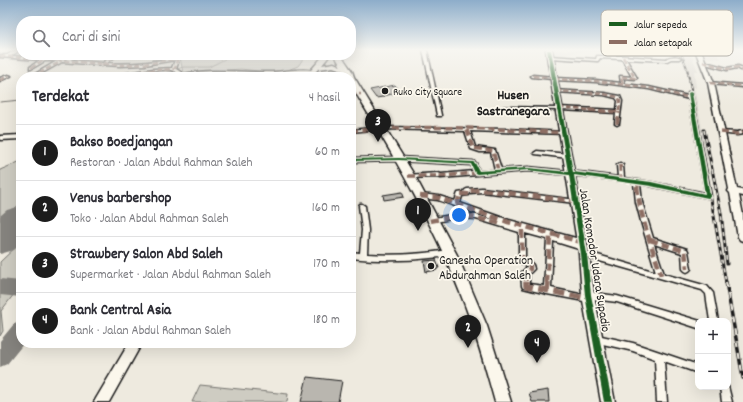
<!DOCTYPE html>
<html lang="id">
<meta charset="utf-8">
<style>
:root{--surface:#fff;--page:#f7f7f7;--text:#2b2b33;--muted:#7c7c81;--line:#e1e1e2;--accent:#1c1c1c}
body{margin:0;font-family:Dekko,sans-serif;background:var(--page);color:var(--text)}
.controls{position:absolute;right:12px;bottom:12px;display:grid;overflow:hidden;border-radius:8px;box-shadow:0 4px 16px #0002}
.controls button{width:36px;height:36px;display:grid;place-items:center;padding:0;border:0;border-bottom:1px solid var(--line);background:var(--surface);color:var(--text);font:20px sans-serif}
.you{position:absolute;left:459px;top:215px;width:14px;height:14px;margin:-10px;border:3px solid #fff;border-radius:50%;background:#1a73e8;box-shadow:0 0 0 6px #1a73e833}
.badge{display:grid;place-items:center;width:26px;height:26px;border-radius:50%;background:var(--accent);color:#fff;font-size:13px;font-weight:700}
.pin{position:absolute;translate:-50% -33px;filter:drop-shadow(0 1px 2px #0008)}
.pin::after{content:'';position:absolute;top:21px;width:14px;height:12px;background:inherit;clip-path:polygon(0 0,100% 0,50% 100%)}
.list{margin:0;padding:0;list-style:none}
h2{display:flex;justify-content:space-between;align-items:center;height:52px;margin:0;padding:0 16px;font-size:17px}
h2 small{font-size:13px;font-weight:400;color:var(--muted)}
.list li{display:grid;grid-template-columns:26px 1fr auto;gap:12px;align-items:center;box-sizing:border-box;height:56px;padding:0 16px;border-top:1px solid var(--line)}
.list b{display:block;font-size:15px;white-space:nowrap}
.list p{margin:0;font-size:13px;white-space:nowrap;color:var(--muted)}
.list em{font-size:13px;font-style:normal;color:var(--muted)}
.icon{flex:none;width:22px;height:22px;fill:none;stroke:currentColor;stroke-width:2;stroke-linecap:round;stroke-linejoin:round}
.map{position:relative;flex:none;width:743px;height:402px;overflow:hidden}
.search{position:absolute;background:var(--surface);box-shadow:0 4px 16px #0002;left:16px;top:16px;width:340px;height:44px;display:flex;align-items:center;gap:10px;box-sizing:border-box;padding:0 14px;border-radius:16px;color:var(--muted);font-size:15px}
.panel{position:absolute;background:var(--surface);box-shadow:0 4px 16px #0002;left:16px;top:72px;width:340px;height:276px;border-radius:16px}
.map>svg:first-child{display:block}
.built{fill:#dedad1}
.green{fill:#ceccc2;stroke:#75746f}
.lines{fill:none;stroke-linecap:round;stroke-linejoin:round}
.stream-far1{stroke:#6f6d69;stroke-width:1}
.stream{stroke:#6f6d69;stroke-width:1.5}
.taxiway{fill:#85837e;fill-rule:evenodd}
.runway{fill:#85837e;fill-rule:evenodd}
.building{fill:#b9b6af;stroke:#1c1c1c}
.street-casing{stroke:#1c1c1c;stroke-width:3}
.secondary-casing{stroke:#1c1c1c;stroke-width:3}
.highway-casing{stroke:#1c1c1c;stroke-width:3}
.street{fill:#fbf7ec;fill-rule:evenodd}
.secondary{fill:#fbf7ec;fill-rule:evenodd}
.highway{fill:#fbf7ec;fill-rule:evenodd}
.rail-far2-casing{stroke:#1c1c1c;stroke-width:2}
.rail-far1-casing{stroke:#1c1c1c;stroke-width:3}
.rail-casing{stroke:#1c1c1c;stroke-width:3.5}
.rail-far2{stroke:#fbf7ec;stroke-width:1;stroke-dasharray:3;stroke-linecap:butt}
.rail-far1{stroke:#fbf7ec;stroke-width:1.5;stroke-dasharray:4;stroke-linecap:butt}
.rail{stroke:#fbf7ec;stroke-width:2;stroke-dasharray:6;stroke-linecap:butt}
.quiet-far3{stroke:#8d6e63;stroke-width:2.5;stroke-dasharray:5.5 2.5;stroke-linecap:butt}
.quiet-far2{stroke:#8d6e63;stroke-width:3.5;stroke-dasharray:7 3.5;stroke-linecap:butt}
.quiet-far1{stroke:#8d6e63;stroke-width:4.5;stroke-dasharray:8 4.5;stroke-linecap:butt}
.quiet{stroke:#8d6e63;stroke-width:5.5;stroke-dasharray:11 5.5;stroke-linecap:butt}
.cycleway-casing{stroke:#fbf7ec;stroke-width:3}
.cycleway{fill:#1b5e20;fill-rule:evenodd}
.poi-dot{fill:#1c1c1c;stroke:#fbf7ec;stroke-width:1.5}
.labels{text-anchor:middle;stroke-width:3.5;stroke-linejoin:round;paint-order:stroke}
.far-poi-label{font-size:11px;fill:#1c1c1c;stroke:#fbf7ec;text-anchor:start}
.poi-label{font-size:13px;fill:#1c1c1c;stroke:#fbf7ec;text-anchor:start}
.street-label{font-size:13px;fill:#1c1c1c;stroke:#fbf7ec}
.far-district-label{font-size:14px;font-weight:bold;fill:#1c1c1c;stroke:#fbf7ec}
.key{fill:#fbf7ec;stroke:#b8b5ae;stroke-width:1}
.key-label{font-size:11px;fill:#1c1c1c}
</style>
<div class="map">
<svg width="743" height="402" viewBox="0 0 743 402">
<rect width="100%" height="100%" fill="#eeeadf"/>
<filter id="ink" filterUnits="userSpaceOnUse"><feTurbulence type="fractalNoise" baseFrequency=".025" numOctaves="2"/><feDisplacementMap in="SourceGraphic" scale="8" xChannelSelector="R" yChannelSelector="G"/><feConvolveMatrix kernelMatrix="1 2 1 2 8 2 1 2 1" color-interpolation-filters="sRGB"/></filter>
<g filter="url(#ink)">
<path class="built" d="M551,50H601L603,52H578L565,54L566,58L552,57Z
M679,50H689L698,71H694L696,88L694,87L708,159L702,158L688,77Z
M700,50H722L728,54H717L721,59L705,57Z"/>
<path class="green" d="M155,55H306L298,66L285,71L267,72L241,69L183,73L180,56L152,60Z
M21,161V203L0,221V170Z
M21,242V285L1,311L3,331L0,336V262Z
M200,385L288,394L287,402H192Z"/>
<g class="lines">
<path class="stream-far1" d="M353,74L356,80
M156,77L183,67H209L225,59L224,55
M357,80L365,94
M368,100L374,111
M0,102L21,100"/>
<path class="stream" d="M374,110L375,112"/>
<path class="taxiway" d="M0,279L21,281V297L0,295Z
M21,322V343H24L7,364L0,367V341L14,324Z"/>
<path class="runway" d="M21,206V243L14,250L0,254V216L7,210Z"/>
</g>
<path class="building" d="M395,85L401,92L383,96V97L376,98L370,90Z
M402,192L404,197L384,200L383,195Z
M436,260L439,268H437V270L426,272L424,261Z
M307,377L342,381L338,402H301Z
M548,390L549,402H532L529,393Z"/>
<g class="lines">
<defs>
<path id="street" d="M16,50H20L11,56L43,58L46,57L48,58L65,60L75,55H80L70,60L103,63L113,55H117L107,63C130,65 152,62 175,58L179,60L176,69L184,74C213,68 242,73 271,72C281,72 306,67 314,71L312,72L265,74L206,73L180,77H173L180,75C177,73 175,71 171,70C150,68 128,77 107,77L109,76L153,69L172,68L175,60L145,65L120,66L104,65L102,66L100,65L62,62L35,77H30L57,61H45L31,69H30V67L40,60L0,57V55H7Z
M423,50H427L441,115V116H437V115Z
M550,56L596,59L597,56H623L666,59C670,56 677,56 681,58L679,59H671L667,61L626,59L637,78L635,79L623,78L625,84L649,87L688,96V92L692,93L711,196L708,198L640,184L642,202L653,238L687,249L688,251L691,269L689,271L687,272L685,271L683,269L682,253L654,244L664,274L707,286L713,293L718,321H710L706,294L702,290L582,256L581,254L582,252L584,251L656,272L642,225L636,202L634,183L588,177L528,171L441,178L438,177L408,178L405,176L406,175L438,173L441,174L474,171L471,165L399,161L351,162V158L399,157L473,161L476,163L479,171L495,170L491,152H480L471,149L465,131L382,129L351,132V130L382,127L507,129L564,132H566V134L470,131L475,147L495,150L501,169L528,167L588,173L618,177L617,165L620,163L623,165L624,178L651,182L705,193L689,99L649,89L596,82L554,80L552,79L532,77L531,76L533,75L554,77L556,78L596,80L621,83L620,76L632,77L622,59L600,58L598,61H597L551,58L549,57Z
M702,61L727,68L738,66L743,68V71L737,68L727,70L702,63Z
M8,75L11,76L0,81V78Z
M709,82L743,85V87L710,84H709Z
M554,90L604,93L620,96L622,101L619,124L617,125L615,124L616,113L561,110H559L504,109L502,108L504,107L557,108L559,107L617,110L618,101L616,98L604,95L556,92H554Z
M351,93H361L363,94L361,95H351Z
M719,131L737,132L743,131V134L737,135L719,133Z
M21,135V139L0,140V136Z
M537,151L568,154L571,156L568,158L535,154L534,153Z
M482,188L577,200L578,201L577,202L575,203L482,192L470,193L469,195L462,196L460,203L509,220L583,240L584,242L582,244L584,245L585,247L584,249L582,250L553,241L551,288L584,295L585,293L588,292L617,296L700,321H698V328L617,302L593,299L592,301L589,302L547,294L523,288L522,286L521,273L526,268L527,266L521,263L519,259V232L476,219L456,218L431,223H429L428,221L429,219L456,214L476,215L498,221L438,200L420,198L417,196L420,194L439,196L455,201L458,193L464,192L465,190L467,189ZM525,233L547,239L544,286L529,284V274L534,269C533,262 531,262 525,259Z
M360,204H362L365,206L368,230L367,254C394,256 422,254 449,250L451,251L452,253L451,255C444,257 437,257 430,258C403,261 377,261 351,258V252L360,253L362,230L359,206Z
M597,335L633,343L698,365V373L664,361L667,402H657L655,359L633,351L594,342L593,339L594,336Z
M728,386L732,402H722L720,387H728Z"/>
<path id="secondary" d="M546,50H552L589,254L594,295L615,402H601L582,295L579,254Z
M695,50H701L714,83L737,189L743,190V196L739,195L743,215V241L740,240L738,237L730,193L728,191L729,189L708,83Z
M324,55H330L322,65L334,63L345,68L342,70L333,67L318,69L311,77H305Z
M129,343H142L109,402H94Z"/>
<path id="highway" d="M335,55H341L352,71L354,77L416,178L457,255L487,326L511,402H495C485,366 475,330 461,295C432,221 392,153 351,85V77H346Z"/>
</defs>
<use href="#street" class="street-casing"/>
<use href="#secondary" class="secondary-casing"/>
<use href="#highway" class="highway-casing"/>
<use href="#street" class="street"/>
<use href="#secondary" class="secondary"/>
<use href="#highway" class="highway"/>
<defs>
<path id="rail-far2" d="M680,50L687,68L695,111"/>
<path id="rail-far1" d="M695,110L726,283
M704,130L721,213L727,264"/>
<path id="rail" d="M726,282L743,378"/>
</defs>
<use href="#rail-far2" class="rail-far2-casing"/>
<use href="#rail-far1" class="rail-far1-casing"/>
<use href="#rail" class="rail-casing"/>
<use href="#rail-far2" class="rail-far2"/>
<use href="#rail-far1" class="rail-far1"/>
<use href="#rail" class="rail"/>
<path class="quiet-far3" d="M0,56L120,65L145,64L175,59L177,60L175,69
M623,57L635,78L621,77L623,84
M703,62L727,69L738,67L743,70
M102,65L115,55
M31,68L46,58
M533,76L554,78
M32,77L62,61
M109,77L153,70L174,69
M554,79L596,81L649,88L691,98
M0,80L9,76
M710,83L743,86
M556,91L604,94L618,97L620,101L619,111
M351,94H361
M559,108L604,111"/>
<path class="quiet-far2" d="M589,110L619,112V110
M617,124L619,112
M467,130L473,148L493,151L498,170
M351,131C421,124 494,129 564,133
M721,132L737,134L743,132
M620,165L621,180
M408,176H441L477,173
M637,182L638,187"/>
<path class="quiet-far1" d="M637,186C640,217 652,246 661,275
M420,196L439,198L508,222L581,242
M457,205L460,194H467V191L482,190L575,201
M430,221L463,215L503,224
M522,230V259L530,264V269L525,273L526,283
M650,240L685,251L687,269
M547,283L550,237"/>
<path class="quiet" d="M526,282V286L589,299
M547,291L548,282"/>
<defs>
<path id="cycleway" d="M547,50H551L573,172L651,182L705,194L688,93L690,92L692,93L710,196V197L708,198L651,186L574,175L587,254L591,295L612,402H604L585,295L581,254L569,175L528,170L477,174L475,173L471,164L399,160L351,161V159L399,158L473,162L475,163L479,171L528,168L568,172Z"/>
</defs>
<use href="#cycleway" class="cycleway-casing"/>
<use href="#cycleway" class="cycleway"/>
</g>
</g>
<linearGradient id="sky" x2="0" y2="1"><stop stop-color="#8dadca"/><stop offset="0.47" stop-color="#f7f6f1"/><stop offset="1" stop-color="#f7f6f1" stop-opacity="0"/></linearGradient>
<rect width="743" height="106" fill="url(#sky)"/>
<g class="poi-dot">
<circle cx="385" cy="91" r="4"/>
<circle cx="431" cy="266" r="4"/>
</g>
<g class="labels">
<g class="far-poi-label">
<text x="393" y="95">Ruko City Square</text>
</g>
<g class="poi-label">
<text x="439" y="264">Ganesha Operation<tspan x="439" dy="15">Abdurahman Saleh</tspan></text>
</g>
<g class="street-label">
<text transform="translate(596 260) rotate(81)" y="5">Jalan Komodor Udara Supadio</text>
</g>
<g class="far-district-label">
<text x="513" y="99">Husen<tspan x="513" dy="16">Sastranegara</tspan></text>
</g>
</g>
<rect x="601" y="10" width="132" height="46" rx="6" class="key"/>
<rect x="609" y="22" width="18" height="4" fill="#1b5e20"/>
<rect x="609" y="40" width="18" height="4" fill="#8d6e63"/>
<g class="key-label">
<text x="634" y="28">Jalur sepeda</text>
<text x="634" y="46">Jalan setapak</text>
</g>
</svg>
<div class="controls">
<button>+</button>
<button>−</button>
</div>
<div class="you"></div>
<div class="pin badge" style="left:418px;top:231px">1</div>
<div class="pin badge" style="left:468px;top:348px">2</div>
<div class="pin badge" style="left:378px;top:142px">3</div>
<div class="pin badge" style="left:537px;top:363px">4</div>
<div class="search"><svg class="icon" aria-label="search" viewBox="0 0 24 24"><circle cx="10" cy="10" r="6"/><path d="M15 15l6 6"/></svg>Cari di sini</div>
<section class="panel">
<h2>Terdekat<small>4 hasil</small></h2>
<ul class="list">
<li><span class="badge">1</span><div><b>Bakso Boedjangan</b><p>Restoran · Jalan Abdul Rahman Saleh</p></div><em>60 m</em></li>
<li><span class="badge">2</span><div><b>Venus barbershop</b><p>Toko · Jalan Abdul Rahman Saleh</p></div><em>160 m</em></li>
<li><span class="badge">3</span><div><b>Strawbery Salon Abd Saleh</b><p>Supermarket · Jalan Abdul Rahman Saleh</p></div><em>170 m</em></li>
<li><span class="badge">4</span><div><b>Bank Central Asia</b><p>Bank · Jalan Abdul Rahman Saleh</p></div><em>180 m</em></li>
</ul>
</section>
</div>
